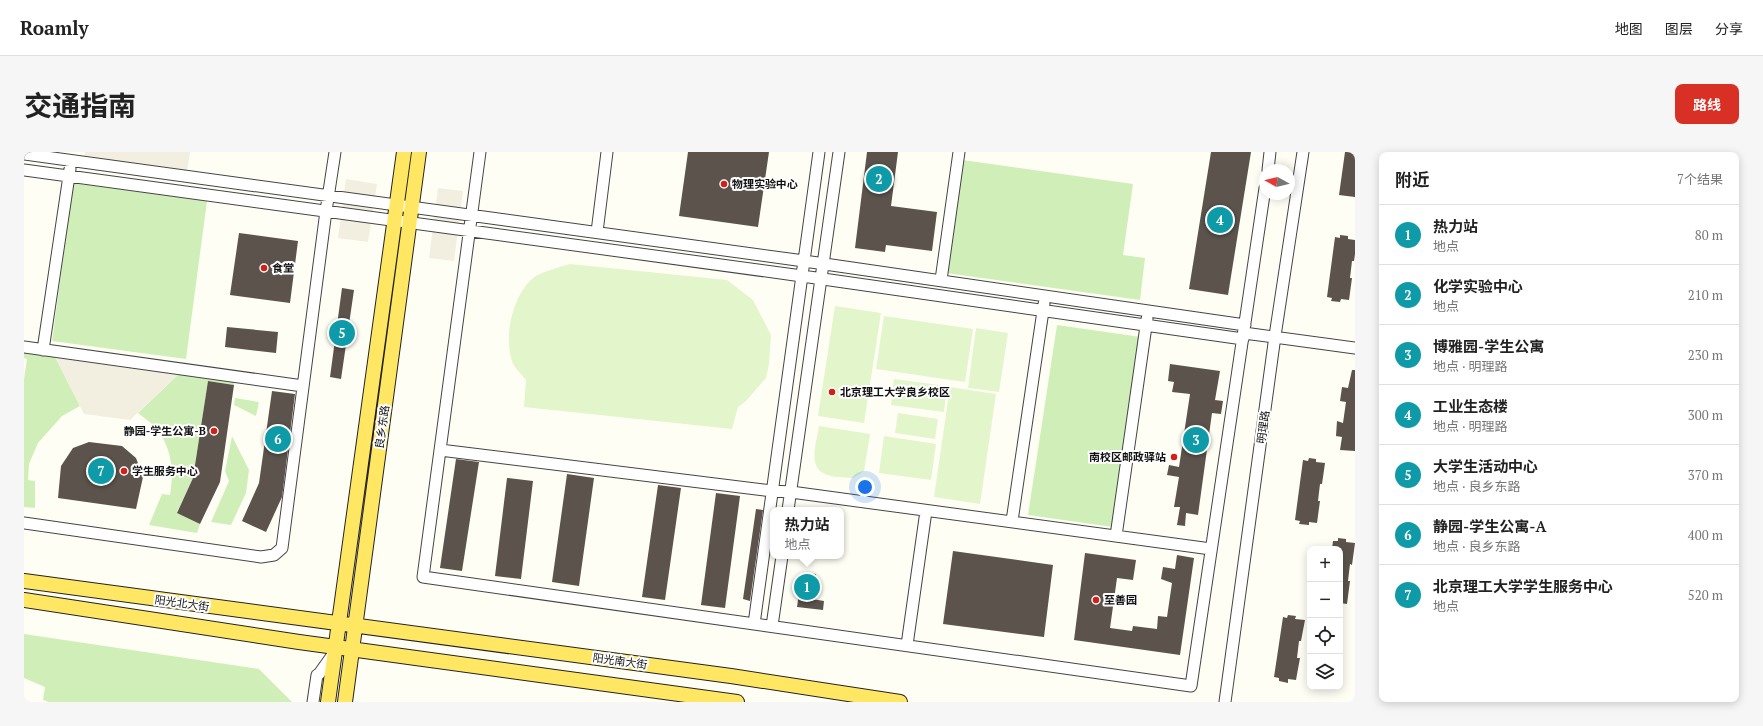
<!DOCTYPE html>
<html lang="zh">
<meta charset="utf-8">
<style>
:root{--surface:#fff;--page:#f6f6f6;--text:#222;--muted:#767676;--line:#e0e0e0;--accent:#d93025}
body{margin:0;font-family:"PT Serif","Noto Sans SC",serif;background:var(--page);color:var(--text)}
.controls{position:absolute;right:12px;bottom:12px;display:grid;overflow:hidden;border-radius:8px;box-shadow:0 2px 10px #0003}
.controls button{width:36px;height:36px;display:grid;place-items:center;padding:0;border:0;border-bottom:1px solid var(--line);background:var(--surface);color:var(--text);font:20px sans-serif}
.compass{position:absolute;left:1235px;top:12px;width:36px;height:36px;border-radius:50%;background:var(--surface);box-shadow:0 2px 10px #0003;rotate:278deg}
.you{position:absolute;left:841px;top:335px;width:14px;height:14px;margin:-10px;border:3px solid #fff;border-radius:50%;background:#1a73e8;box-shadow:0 0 0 6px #1a73e833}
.badge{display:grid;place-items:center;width:26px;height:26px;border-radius:50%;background:var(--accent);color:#fff;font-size:13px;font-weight:700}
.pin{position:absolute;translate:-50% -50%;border:2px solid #fff;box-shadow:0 1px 4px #0006}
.popup{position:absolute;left:746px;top:355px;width:74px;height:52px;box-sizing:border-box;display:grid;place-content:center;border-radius:8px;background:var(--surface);filter:drop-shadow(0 1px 3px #0005);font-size:13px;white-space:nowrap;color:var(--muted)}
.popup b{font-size:15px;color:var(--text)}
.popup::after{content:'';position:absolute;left:50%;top:100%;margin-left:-8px;border:8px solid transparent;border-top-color:var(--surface)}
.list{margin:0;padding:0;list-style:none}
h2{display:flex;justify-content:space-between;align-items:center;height:52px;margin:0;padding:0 16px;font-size:17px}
h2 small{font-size:13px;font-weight:400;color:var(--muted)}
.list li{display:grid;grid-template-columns:26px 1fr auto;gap:12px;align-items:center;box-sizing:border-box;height:60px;padding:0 16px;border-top:1px solid var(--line)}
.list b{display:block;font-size:15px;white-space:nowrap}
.list p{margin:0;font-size:13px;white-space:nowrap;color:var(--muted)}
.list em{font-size:13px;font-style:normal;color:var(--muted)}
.icon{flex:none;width:22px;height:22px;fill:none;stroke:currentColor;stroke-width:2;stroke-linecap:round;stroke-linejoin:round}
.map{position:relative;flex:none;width:1331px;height:550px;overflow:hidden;border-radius:8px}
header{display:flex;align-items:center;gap:24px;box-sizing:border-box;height:56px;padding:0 20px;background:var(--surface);border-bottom:1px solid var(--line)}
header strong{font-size:19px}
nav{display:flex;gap:22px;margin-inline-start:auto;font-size:14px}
.intro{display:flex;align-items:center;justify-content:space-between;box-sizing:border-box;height:96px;padding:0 24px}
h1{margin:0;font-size:28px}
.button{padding:10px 18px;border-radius:8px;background:var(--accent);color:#fff;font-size:14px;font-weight:700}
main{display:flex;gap:24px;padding:0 24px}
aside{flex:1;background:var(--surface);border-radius:8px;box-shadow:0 2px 10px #0003}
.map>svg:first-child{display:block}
.green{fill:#d0efb8}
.pitch{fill:#e3f5cb}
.plaza{fill:#f2efe0}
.building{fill:#5b534c}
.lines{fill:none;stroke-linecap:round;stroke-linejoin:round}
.minor-casing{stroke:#444;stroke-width:13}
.major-casing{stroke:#222;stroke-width:16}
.minor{stroke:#fff;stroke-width:11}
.major{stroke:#ffe764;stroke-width:14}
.poi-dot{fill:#d21f17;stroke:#fff;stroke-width:1.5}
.labels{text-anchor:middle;stroke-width:4;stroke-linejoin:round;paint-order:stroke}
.poi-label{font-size:11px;font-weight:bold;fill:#111;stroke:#fff;text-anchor:start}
.street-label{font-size:11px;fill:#111;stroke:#fff}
</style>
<header>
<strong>Roamly</strong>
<nav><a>地图</a><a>图层</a><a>分享</a></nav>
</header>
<div class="intro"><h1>交通指南</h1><a class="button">路线</a></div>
<main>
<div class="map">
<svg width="1331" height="550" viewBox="0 0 1331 550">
<rect width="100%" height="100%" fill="#fffef4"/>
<path class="green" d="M938,8L1109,32L1099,103L1121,106L1116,148L922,121Z
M49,31L183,49L162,207L28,189Z
M1033,173L1117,185L1089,375L1004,363Z
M0,195L28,199L56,254L38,264L14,291L5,312L4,328L11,329V356L0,355V227L3,207L0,206Z
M159,218L211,225L210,233L184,229L169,326L153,360L176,372L173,381L125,373L138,342L146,343C150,319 148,297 133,277C128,271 120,266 114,261Z
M211,246L235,250L232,264L210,253Z
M208,284L225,318L222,341L207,373L187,370L205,329L201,319Z
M0,482L235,517L268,550H25L19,548L21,535L0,526Z"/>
<path class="pitch" d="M546,112L703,128L729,148L747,183L745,212L742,226L722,249L714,255L708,277L500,255L502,228C498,223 492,217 489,212C479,186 488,144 509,126C516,120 536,115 546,112Z
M811,154L857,161L840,271L794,264Z
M860,164L949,177L941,230L852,217Z
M952,176L984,181L975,240L944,236Z
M870,227L923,234L920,260L867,253Z
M926,235L972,242L956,352L910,345Z
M874,261L914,267L911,287L871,281Z
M795,274L846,282L840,319L829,326C821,325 809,326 801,322C783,315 793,289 795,274Z
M860,284L912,292L907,328L855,321Z"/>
<path class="plaza" d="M61,0H166L163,20L60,5Z
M322,27L353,32L344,90L314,86Z
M414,36L439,39L430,109L405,106Z
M28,199L159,218L106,268L60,262Z"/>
<path class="building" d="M664,0H745L734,75L655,64Z
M843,0H874L867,54L913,60L908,99L862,93L861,100L831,96Z
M1187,0H1227L1204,143L1165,137Z
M1321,0H1331V45L1315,43Z
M215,81L274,89L266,151L206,143Z
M1316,83L1324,84V87L1331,88V102L1330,109H1328L1326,126H1328L1325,148L1317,147L1316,150L1307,149L1308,146L1303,145L1311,85L1316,86Z
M318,136L330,138L317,227L306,225Z
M203,175L254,180L252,201L201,195Z
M1146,212L1196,219L1191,248L1199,249L1197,262L1188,261L1174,363L1162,361L1161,374L1153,373L1156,355H1150L1155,325L1143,323L1145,313L1155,315L1166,242L1148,240L1150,230L1144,229Z
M1328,218H1331V299L1316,298L1318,285L1312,284L1313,269L1319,271L1322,250L1316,249L1318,235L1324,236Z
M184,229L210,233L196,330L176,372L153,361L169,326Z
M248,239L271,242L258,345L242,380L218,369L235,331Z
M65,290L98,294L112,306L119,325L112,357L34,346L37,314L49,296Z
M1285,306L1292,307V310L1301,311L1298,332H1296L1294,349H1296L1293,371L1285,370V373L1275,372L1276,369L1271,368L1279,308L1284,309Z
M432,307L455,310L438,419L416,416Z
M543,322L570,326L555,434L528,430Z
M483,326L509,329L497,427L471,424Z
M634,333L657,336L641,448L618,445Z
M692,341L716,344L701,456L677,453Z
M732,357L739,358L726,449L719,447Z
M1314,386L1322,387V390L1331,391L1328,413L1326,412L1324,429H1326L1323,452L1316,451V397H1308L1309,389H1314Z
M929,399L1029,413L1020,485L919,472Z
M1061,401L1112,408L1109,428L1093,426L1086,476L1108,479L1109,474L1133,477L1134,464L1143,465L1148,431L1137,427L1139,415L1151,417L1153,403L1170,406L1156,503L1050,488Z
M778,421L792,422L788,447L800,449L799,458L773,455Z
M1264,463L1272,464L1271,467L1281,468L1277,489H1275L1273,506H1276L1272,528L1264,527V531L1255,529V526L1250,525L1259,465L1263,466Z"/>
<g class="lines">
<defs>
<path id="minor" d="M456,0L399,425L1167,534L1241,36
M0,2L780,109L1221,173
M0,18L778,124L1219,187
M1244,18L1246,0
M573,80L583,0
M917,128L935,0
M1220,181L1331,196
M0,195L279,234
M19,198L46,17
M416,298L748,339L767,340L1187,397
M764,358L815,0
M988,369L1020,152
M0,371L237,405L250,403L258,396L302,59L311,0
M1092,384L1123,167
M730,472L795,0
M748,474L758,404
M883,493L902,359
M289,550L293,523L295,522L310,501
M1201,550L1251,184L1279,0"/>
<path id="major" d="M0,429L707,524L876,550
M0,448L275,490L713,550
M304,550L380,0
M321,550L395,0"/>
</defs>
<use href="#minor" class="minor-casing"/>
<use href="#major" class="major-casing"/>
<use href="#minor" class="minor"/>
<use href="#major" class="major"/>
</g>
<g class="poi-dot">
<circle cx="700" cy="32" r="4"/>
<circle cx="240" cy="116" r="4"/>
<circle cx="808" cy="240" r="4"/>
<circle cx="190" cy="279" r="4"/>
<circle cx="1150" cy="305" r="4"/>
<circle cx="100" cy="319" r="4"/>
<circle cx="1072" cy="448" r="4"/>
</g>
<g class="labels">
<g class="poi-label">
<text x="708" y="36">物理实验中心</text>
<text x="248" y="120">食堂</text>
<text x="816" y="244">北京理工大学良乡校区</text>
<text x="182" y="283" text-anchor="end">静园-学生公寓-B</text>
<text x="1142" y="309" text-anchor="end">南校区邮政驿站</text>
<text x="108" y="323">学生服务中心</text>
<text x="1080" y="452">至善园</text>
</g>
<g class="street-label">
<text transform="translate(358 275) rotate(-82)" y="4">良乡东路</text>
<text transform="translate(1239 275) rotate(-82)" y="4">明理路</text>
<text transform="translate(158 451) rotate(8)" y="4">阳光北大街</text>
<text transform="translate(596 509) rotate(8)" y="4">阳光南大街</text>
</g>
</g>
</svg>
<div class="controls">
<button>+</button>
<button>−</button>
<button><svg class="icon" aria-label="locate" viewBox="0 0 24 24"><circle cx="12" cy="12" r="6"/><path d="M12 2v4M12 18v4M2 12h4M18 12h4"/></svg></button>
<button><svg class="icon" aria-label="layers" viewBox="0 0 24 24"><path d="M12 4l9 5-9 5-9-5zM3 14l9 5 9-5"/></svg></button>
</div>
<svg class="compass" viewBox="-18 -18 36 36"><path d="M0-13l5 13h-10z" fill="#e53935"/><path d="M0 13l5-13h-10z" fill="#767676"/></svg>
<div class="you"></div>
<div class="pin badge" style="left:783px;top:435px;background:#0f9aa8">1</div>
<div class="popup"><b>热力站</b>地点</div>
<div class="pin badge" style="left:855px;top:27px;background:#0f9aa8">2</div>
<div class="pin badge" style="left:1172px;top:288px;background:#0f9aa8">3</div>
<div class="pin badge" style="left:1196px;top:68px;background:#0f9aa8">4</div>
<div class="pin badge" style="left:318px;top:181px;background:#0f9aa8">5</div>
<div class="pin badge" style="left:254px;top:287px;background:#0f9aa8">6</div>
<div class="pin badge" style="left:77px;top:319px;background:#0f9aa8">7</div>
</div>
<aside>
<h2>附近<small>7个结果</small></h2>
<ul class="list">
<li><span class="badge" style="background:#0f9aa8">1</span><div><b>热力站</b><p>地点</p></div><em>80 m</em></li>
<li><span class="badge" style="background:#0f9aa8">2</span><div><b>化学实验中心</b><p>地点</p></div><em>210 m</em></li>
<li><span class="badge" style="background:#0f9aa8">3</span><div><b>博雅园-学生公寓</b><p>地点 · 明理路</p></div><em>230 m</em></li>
<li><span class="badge" style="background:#0f9aa8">4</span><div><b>工业生态楼</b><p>地点 · 明理路</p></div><em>300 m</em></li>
<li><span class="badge" style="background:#0f9aa8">5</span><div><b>大学生活动中心</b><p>地点 · 良乡东路</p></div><em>370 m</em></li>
<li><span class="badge" style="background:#0f9aa8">6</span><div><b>静园-学生公寓-A</b><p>地点 · 良乡东路</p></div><em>400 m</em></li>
<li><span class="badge" style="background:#0f9aa8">7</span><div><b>北京理工大学学生服务中心</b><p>地点</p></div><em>520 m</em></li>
</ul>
</aside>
</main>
